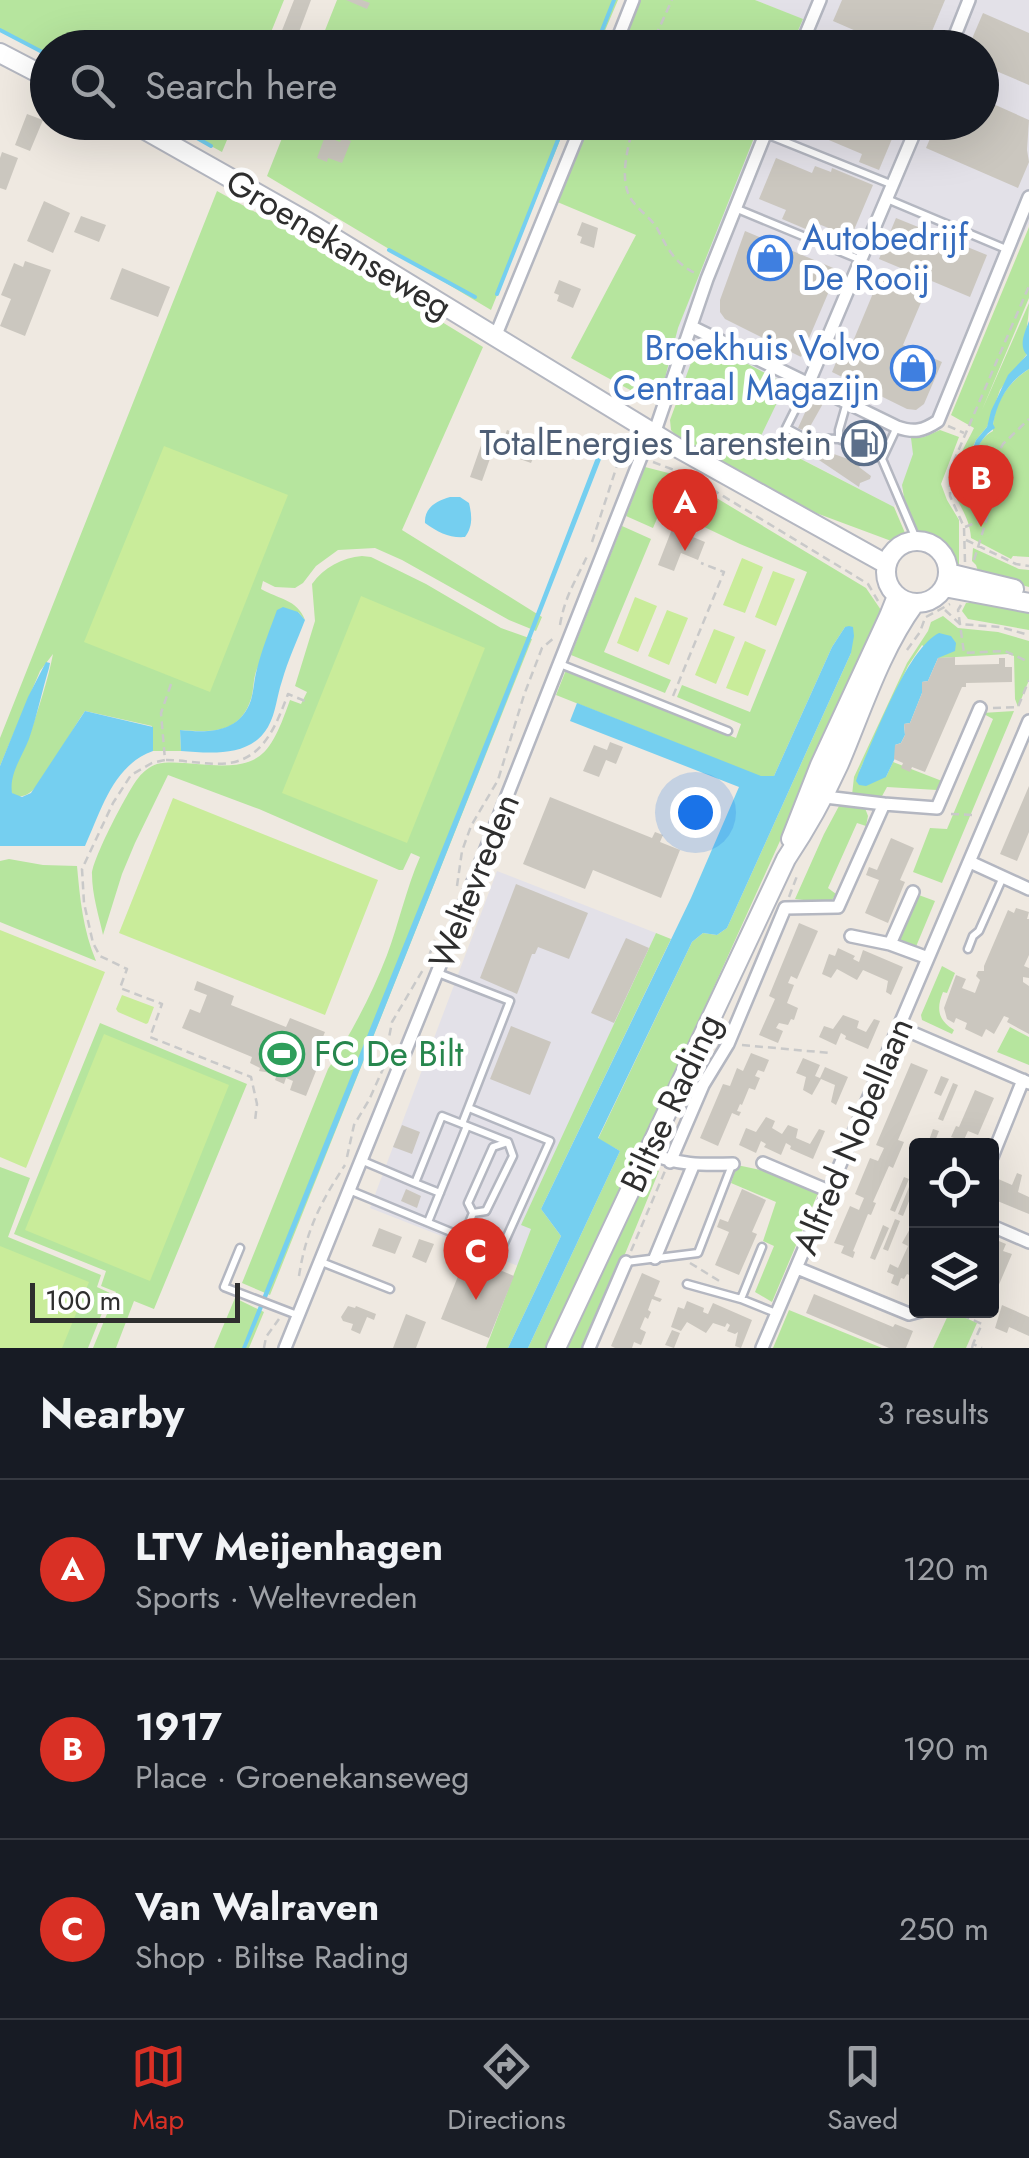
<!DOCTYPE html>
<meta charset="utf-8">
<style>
:root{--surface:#171b24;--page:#20242c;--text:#f1f3f6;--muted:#9ea1a6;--line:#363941;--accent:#d93025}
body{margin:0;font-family:Jost,sans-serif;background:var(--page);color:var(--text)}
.controls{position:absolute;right:30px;bottom:30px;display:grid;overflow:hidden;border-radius:10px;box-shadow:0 10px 40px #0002}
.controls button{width:90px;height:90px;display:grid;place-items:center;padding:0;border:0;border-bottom:2px solid var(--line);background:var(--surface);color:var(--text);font:50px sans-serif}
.scale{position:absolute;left:30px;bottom:25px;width:210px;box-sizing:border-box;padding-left:10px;border:5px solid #2e2e2e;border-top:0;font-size:28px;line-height:35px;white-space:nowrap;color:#2e2e2e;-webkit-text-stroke:8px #fff;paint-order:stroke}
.you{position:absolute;left:695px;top:812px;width:35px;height:35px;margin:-25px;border:8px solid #fff;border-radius:50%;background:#1a73e8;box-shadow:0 0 0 15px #1a73e833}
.badge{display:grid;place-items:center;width:65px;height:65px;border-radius:50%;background:var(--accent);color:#fff;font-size:32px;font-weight:700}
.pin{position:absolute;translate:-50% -82px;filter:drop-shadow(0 2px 5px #0008)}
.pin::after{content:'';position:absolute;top:52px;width:35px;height:30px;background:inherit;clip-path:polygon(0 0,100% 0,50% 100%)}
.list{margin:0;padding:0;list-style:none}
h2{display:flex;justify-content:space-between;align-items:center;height:130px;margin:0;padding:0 40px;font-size:42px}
h2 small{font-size:32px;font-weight:400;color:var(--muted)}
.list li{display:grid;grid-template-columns:65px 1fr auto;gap:30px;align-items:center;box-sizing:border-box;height:180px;padding:0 40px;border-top:2px solid var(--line)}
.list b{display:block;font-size:38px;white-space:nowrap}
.list p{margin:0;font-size:32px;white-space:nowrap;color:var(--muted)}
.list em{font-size:32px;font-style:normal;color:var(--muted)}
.icon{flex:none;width:55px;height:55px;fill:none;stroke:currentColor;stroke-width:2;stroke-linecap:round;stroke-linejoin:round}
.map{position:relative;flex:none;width:1029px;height:1348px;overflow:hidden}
.search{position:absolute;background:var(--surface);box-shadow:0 10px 40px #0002;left:30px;right:30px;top:30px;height:110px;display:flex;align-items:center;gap:25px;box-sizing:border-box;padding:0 35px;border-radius:55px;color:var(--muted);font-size:38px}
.sheet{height:670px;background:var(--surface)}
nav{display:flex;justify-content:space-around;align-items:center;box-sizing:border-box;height:140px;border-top:2px solid var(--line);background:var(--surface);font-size:28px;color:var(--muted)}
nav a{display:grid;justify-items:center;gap:5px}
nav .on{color:var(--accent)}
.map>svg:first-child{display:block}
.industrial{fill:#e3e1e8}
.green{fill:#b6e59e}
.pitch{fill:#c9ec9a}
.water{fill:#75cff0}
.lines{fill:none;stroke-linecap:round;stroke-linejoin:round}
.stream{stroke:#75cff0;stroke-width:4}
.building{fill:#cbc7bf}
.lane-casing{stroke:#b4b7c1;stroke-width:11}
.street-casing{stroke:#b4b7c1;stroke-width:16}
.secondary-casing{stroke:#b4b7c1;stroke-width:22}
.path{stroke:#c9c9c9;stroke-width:2.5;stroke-dasharray:8 5;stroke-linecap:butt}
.lane{stroke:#fff;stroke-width:6}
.street{stroke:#fff;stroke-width:11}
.secondary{stroke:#fff;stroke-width:18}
.labels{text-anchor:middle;stroke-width:10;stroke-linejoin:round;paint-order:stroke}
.shop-label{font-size:35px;fill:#366cbe;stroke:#fff;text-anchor:start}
.street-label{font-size:35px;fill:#2e2e2e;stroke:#fff}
.service-label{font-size:35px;fill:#4e5e75;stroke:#fff;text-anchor:end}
.leisure-label{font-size:35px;fill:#27864d;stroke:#fff;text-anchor:start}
</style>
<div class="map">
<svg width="1029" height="1348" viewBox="0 0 1029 1348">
<rect width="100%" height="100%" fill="#efe9e1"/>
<path class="industrial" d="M755,0H1029V223L894,507L759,437L658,393L676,328L760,123L982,122V48L791,47L802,19Z
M497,871L656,933L522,1225L532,1228L518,1266L370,1208Z"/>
<path class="green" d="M0,0H284L265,47L48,48L47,56L0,30Z
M337,0H618L598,47L318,48Z
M638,0H755L803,19L791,47L618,48Z
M169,123H234L222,152Z
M288,123H567L491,310L267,176Z
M587,123H760L678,328L658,405L571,358L636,235L555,201Z
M217,191L317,246L483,347L402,530L542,617L536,631L509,620L402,560L375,548L338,550L316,566L303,583L295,588L275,587L263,581L261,589C278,599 297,599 305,620L298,612C286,629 266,650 257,669C253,678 254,690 251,699C239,735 211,732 180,730L181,751H153L152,726L85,711C68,735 54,768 34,789C28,796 13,802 10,788C8,776 25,749 29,737C38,710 48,680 53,654L40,671L0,766V738Z
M1029,227V298L982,410L1029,303C1029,322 1024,334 1027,354L1000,390L987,427L976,440L968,458L962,488L971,485C971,465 974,441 993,431C992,406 1008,382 1029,369V557L1013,556L1011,559L971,538C970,522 964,513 957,499C946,474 963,451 974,428L951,415Z
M710,344L786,384L760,438L894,507L908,540L894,542L816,513L680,440L671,430L670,420L695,352Z
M940,430L959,437L941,484L947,500L959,520V569C941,551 948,543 919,537L905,504L902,485L913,454L911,438L924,437Z
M645,467L680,476L866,588L883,613L614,1208L548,1348H528L620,1151L598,1139L692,942L703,933L717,935L727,928L851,653L845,627L832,647L774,776L761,777L556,695L566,670L736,738L741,724L677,697L682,685L750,712L807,572L740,544L662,507L653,528L626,516Z
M622,526L651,539L604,652L671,680L665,693L571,655Z
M973,548L1019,569L1029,570V587L979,574L976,565L972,561Z
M362,556L371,557L426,584L501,628L532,639L270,1295L242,1283L328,1069C351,1034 372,994 387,955C399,923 406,889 420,857L411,853L403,870H399L259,809L168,775L135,843L122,874L103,935C99,916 92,895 92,874C92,860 128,790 139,777C143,772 150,766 157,764C169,761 184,763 196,764C260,770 269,759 290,700L301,704L307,692L295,686L315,621L312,584C324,567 342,558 362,556Z
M977,602L1029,612V630L968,619L962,611L966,603Z
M943,616L958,628L998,632L1029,641V680L1018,707L1015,699L1014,656L1008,654L939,658L922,645L908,666L859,772L886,777L893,762L942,781L937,790L887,787L881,798L852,795L854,777L907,663L928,631L931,622Z
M1014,711L942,883L913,872L930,828L947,829L993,719L982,713Z
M850,805L865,808L868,816L866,826L857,823L828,888L836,894L830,903L795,899L824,834L839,806Z
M9,859L43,865L77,866C80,899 83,930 96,961L0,922V861Z
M916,894L935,901L915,949L899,942L898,932Z
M656,933L671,939L541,1209L561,1236L508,1348H486L531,1229L521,1225Z
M942,966L955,973L947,993L943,992C936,1009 938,1020 954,1030L952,1034L922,1020L921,1015Z
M100,1023L247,1084L154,1309L134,1301L116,1348H93L116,1292L101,1286L106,1271L14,1234Z
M1010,1027L1029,1037V1065L997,1052Z
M737,1165L765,1171L819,1191L772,1302L755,1292L774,1246L763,1241L776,1202L731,1183Z
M0,1167L30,1178L8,1237L101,1275L97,1287L110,1293L88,1348H0Z
M655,1170L659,1171L589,1342L584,1344L582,1348H565L630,1209L649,1175Z
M235,1298L264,1312L249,1348H214Z
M789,1310L882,1348H773Z
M950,1311L977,1323L966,1348H933Z"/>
<path class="pitch" d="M164,446L288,495L210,692L84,642Z
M742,558L763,567L745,613L723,605Z
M773,571L795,579L776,626L755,617Z
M361,596L485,648L407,843L282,793Z
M635,597L657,606L638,652L617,643Z
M667,610L688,618L669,665L648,656Z
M714,629L735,637L716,684L695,675Z
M745,641L766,650L748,696L726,688Z
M173,798L378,880L325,1015L119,933Z
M0,930L105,972L26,1168L0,1157Z
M122,995L154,1007L148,1023L146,1024L118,1012L116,1009Z
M104,1034L229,1085L150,1281L25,1230Z
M0,1246L89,1282L62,1348H0Z"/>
<path class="water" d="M1029,321V369C1008,382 998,400 993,424L995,428C974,441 972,465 970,489L963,491L962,489L964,471L976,440L987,427L991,411L1008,375L1027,355C1018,346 1025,332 1029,321Z
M602,442L607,444C491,742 374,1039 252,1334L246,1348H242L527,637Z
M450,497H460L469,503C472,516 473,526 465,537C449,538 439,533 425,523C424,508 436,501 450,497Z
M283,607L298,612L305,620C297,641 288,660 282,681C277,695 276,713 268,727C250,758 210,753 181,751L180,730C209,733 240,733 251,700C254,690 254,679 257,669C262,649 270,629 277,610Z
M849,626L853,627L854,636L851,653L727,928L717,935L703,933L692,942L598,1138L620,1151L528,1348H508L561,1236L541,1209L691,898L739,787L570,721L577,703L761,776H774L832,647L845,627Z
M939,633L951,636L956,643L955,651L938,658L928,681L922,682V693L910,723L904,724L905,735L901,743L895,745L896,756L886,777L866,786L859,785L856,781L859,772C875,737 907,649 939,633Z
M46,662L50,663L49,668C42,691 37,716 29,739C22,757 9,774 12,793L22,797L31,793L85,711L153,727V751C113,765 101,811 85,846H0V766L28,697Z"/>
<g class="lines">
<path class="stream" d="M0,30L48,55
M595,48L614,0
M169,122L211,146
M389,250L475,297
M497,294L565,122"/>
</g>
<path class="building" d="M294,0H311L293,48H275Z
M346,0H362L370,3L367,9Z
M842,0H945L925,48H895L833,21Z
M983,13L1029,33V85L982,65V48H968Z
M982,99L1029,120L1027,150L1029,162L1018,188L926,148L937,122H982Z
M27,114L43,120L30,151L15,145Z
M247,122H263L256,134L244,129Z
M786,122H899L879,170L859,162L862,154Z
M325,136L340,142L342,138L351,141L342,163L328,158L327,162L317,158Z
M2,152L18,158L6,190L0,188V158Z
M776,158L812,173L815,166L831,172L832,168L873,185L851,237L811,221L808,230L782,219L786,210L759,199Z
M44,201L70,213L53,253L27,241Z
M81,216L106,225L99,242L74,232Z
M896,218L987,255L970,297L879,259Z
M582,222L598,228L594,248L580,243L582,237L577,235Z
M745,231L838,270L801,357L725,319L720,312V300Z
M25,261L51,270L25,336L0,326L11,299L1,295L14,263L23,267Z
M122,268L170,287L158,317L110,299Z
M881,274L925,293L903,345L942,362L924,404L916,410L907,409L832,372L842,348L849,351Z
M559,280L581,289L573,308L557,301L559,295L554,293Z
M813,395L825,400L807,432L798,428Z
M869,422L879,427V434L873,451L859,467L871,476L870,479L860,483L859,487L810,454L814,447L848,459L856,437Z
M507,430L540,442L531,463L517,458L520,451L502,444Z
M485,434L497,439L482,481L470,477Z
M676,525L690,530L688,535L705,542L698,560L681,553L674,571L658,565L672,529L675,530Z
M955,657V665L999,664V658H1005V667H1012V682L966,683V687H962L925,772L912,767L910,772L901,768L903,763L894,759L895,745L901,743L905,735L904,724L910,723L922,693V682L928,681L938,658Z
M610,742L623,747L616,764L606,760L599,777L583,771L594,745L607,750Z
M1029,786V832L1017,861L1000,854Z
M550,797L652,838L655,832L663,835L660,842L680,850L661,898L593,870L585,889L523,864Z
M891,838L914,848L900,880L905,882L888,923L865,913L879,880L866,875L869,867L877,870Z
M516,884L588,913L569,959L538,947L535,954H532L517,994L480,978Z
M1016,908L1029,912L1027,919H1029V955L1024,966L1029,968V978L1023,977V982L1029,986V1034L1007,1022L1009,1018L1004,1016L994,1034L986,1029L982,1037L965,1029L967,1023L956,1018L954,1023L947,1019L944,1008L956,975L966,979L962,988L975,993L980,980L976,976L978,971H984V966L1008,910L1014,913Z
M799,923L818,931L797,979L791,976L788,983L794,985L787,1003L798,1008L794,1020L791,1019L788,1025L779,1023L776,1028L783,1031L778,1043L759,1035L775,999L769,996Z
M626,938L649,948L614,1023L591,1013Z
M838,948L855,956L853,959L859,962L863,950L903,967L891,995L886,992L888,981L863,970L857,980L837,969L831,978L822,974L829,954L835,956Z
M197,981L234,996L231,1005L286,1027L290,1018L325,1032L314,1058L320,1061L306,1096L290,1090L293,1081L286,1078L284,1084L275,1080L277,1074L259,1071L260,1068L250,1063L252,1057L182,1028L190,1009L200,1013L207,995L194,990Z
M843,1015L859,1021L857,1028L866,1032L874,1019L880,1021L868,1049L845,1039L846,1036L841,1033L836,1045L819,1037L824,1026L833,1029Z
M511,1026L551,1042L530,1095L490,1079Z
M751,1053L769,1060L764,1072L758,1070L755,1076L760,1078L755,1090L749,1088L742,1105L740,1104L737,1111L741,1112L739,1116L732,1113L718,1146L700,1138L723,1084L730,1086L737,1068L743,1071Z
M803,1058L820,1065L815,1076L820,1078L825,1067L848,1077L836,1105L831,1102L835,1085L821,1079L812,1095L803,1090L806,1077L796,1073Z
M911,1063L928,1070L898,1140L904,1142L893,1168L889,1166L873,1202L876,1203L871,1215L868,1214L853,1251L855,1252L853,1258L841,1253L844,1246L834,1243L850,1206L859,1210L861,1205L864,1198L855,1194L870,1158L878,1161L884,1148L876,1145Z
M941,1076L949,1079L941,1096L934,1093Z
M953,1083L958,1085L943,1121L938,1119Z
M975,1090L994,1098L978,1135L968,1131L963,1142L972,1146H951L954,1138L951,1137L956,1126L959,1127Z
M766,1117L775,1121L772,1128L782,1134L788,1125L798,1129L796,1138L810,1144L819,1129L825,1131L813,1159L790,1149L791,1146L786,1143L781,1155L764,1147L766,1144L761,1141L756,1153L739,1145L746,1128L756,1132Z
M402,1125L420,1132L412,1154L393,1147Z
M933,1129L939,1131L933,1146H927Z
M1017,1173L1022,1175L1018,1192L1029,1197V1214L995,1200L997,1194L992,1192L996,1178L1012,1185Z
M904,1177L909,1179L895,1212L890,1210Z
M913,1177L916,1178V1184L903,1216L898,1214Z
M406,1189L421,1196L417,1208L401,1201Z
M742,1189L766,1200L752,1232L757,1234L739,1275L715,1265L729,1232L717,1227L720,1219L728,1222Z
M916,1218V1278L907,1274L904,1279L901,1278L898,1286L891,1283L894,1275L887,1272L890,1264L898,1268L908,1246L902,1243Z
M895,1219L900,1221L888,1251L883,1249Z
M883,1225L889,1228L875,1260L870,1258Z
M379,1228L402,1237L395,1254L372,1246Z
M419,1239L434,1244L426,1263L412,1257Z
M994,1239L1006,1244L1003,1251L1012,1254L992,1301V1245Z
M466,1256L514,1276L489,1338L441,1319Z
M642,1273L660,1281L654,1296L662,1299L660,1302L652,1299L648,1310L651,1312L648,1319L645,1317L640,1329L646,1332L641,1345L634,1342L632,1348H615L611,1346Z
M814,1294L893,1327L895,1324L913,1331L906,1348H889L806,1313Z
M687,1301L704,1308L703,1312L708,1314L713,1303L752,1320L741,1348L735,1346L738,1332L735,1334L727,1331L730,1325L727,1323L725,1327L713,1323L706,1333L687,1322L681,1331L671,1327L678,1307L684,1309Z
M1002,1305L1029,1317V1336L1009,1327L1007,1333L995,1328Z
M348,1306L355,1308L356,1306L376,1314L374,1320L367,1317L360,1334L351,1330L353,1324L343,1321L341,1317Z
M406,1314L426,1322L416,1348H393Z
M672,1330L680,1333L674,1348L665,1345Z"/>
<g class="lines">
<defs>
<path id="lane" d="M766,134L893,185
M887,199L1006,249
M735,208L861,260
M808,384L786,428L805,438L839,439L852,444
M839,439V430L847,402
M871,454L882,459L917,541
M882,459L897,427
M560,664L728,731
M968,949L973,936L979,931L1003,877
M438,973L510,1001L462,1124
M415,1183L440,1193
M349,1190L463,1237L473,1213L486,1211L513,1156L508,1142L442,1116L415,1183L363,1161
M473,1213L468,1203L493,1147L508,1142
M428,1222L467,1126
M463,1237L500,1252L550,1141L469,1108
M240,1248L224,1287L297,1315
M319,1261L390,1289
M626,1262L698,1253L732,1165
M687,1284L741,1299L776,1313
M741,1299L762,1247"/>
<path id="street" d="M614,48L633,0
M800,48L820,0
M950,48L969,0
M692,327L897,427C914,433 923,431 938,421L1029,197
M495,337L583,122
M809,382L919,122
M884,804L937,808L980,708
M970,862L1029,889
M851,936L890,944L928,958
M890,944L913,892
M899,1027L1029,1083
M648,1153C679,1165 700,1165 733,1164
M992,1157L1023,1080
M670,1162L703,1085L728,1044L785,908L838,907L884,804L817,796
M763,1163L829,1191
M992,1226L1029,1242
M655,1258L693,1166
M797,1268L909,1314L924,1310
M285,1348L437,973L641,457L654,434L707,279L770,122
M589,1348L626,1262
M762,1348L1029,721"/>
<path id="secondary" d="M0,53L48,78
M131,122L306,221L676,447L886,564
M886 572a31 31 0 1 1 62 0a31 31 0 1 1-62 0Z
M948,573L1014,589
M944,587L1029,603
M791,839L820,765L889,616L897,596
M556,1348L786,859C806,829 824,797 839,764C862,710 880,651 915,603"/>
</defs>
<use href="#lane" class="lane-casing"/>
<use href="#street" class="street-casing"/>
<use href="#secondary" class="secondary-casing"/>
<path class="path" d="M650,48L672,0
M634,122C629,145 618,178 631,199C638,210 650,217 657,228C667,248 675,264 697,274
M948,426L964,433
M621,434L629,448
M653,462L690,476L855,576L868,584L878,601
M965,527L985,519
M966,540L1016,564L1029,566
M592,542L627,435
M974,560L987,518L985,492L993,462L1003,444L1029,419
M965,562L964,527L950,496V470L1029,286
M961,605L958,610L964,653L1005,651L1029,662
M945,610L960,624L1000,627L1029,635
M926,617L950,604
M560,625C565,595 576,581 588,554
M907,650L920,632L925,618
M171,684L161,713L165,760L152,763L131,775L113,803L82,869L84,903L93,943L100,956L127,969L120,988L162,1004L150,1037L251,1077L257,1104L255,1121
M673,696L724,572L701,563
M993,708L1018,707L1029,680
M166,760C187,760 210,766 230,763C265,757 277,723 288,694L305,701
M951,814L973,815
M457,886L462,851L471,826L498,780L524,695L542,648L555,637
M789,897L797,876
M429,956L435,940
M742,1045L830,1053
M347,1157L354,1125L369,1100L383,1069L392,1022L424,968
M631,1251L665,1171
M690,1263L721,1282
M299,1276C306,1231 320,1203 345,1165
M950,1310L982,1324L973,1344
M264,1348L266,1337L279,1319
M972,1348L973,1344L982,1348"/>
<use href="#lane" class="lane"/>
<use href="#street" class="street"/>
<use href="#secondary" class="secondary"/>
</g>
<defs>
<symbol id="shop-ring" viewBox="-11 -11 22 22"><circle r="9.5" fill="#fff" stroke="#3f7fe0" stroke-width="1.5"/><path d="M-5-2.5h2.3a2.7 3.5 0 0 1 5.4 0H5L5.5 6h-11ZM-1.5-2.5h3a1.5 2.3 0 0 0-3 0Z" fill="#3f7fe0"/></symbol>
<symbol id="fuel-ring" viewBox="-11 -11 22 22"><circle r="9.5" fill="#fff" stroke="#5c6f8a" stroke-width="1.5"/><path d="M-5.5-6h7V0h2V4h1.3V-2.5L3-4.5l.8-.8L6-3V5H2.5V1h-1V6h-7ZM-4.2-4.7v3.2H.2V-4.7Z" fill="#5c6f8a"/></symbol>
<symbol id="stadium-ring" viewBox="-11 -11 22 22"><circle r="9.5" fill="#fff" stroke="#2e9e5b" stroke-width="1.5"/><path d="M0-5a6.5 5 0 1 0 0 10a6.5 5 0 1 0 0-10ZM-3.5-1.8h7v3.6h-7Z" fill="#2e9e5b"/></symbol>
</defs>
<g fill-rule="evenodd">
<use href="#shop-ring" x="745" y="233" width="50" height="50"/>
<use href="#shop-ring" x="888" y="343" width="50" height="50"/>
<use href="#fuel-ring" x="839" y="418" width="50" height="50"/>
<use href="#stadium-ring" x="257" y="1029" width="50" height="50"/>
</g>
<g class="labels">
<g class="shop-label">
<text x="802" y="250">Autobedrijf<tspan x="802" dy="40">De Rooij</tspan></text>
<text x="880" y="360" text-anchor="end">Broekhuis Volvo<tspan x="880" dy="40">Centraal Magazijn</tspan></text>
</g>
<g class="street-label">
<text transform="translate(339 244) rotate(31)" y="12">Groenekanseweg</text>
<text transform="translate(474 881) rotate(-68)" y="12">Weltevreden</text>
<text transform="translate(671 1103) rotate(-65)" y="12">Biltse Rading</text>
<text transform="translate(853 1136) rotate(-67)" y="12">Alfred Nobellaan</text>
</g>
<g class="service-label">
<text x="832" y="455">TotalEnergies Larenstein</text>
</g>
<g class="leisure-label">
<text x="314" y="1066">FC De Bilt</text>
</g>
</g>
</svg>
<div class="controls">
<button><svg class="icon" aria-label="locate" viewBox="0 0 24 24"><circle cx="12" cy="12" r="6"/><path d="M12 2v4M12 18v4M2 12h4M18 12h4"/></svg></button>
<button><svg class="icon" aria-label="layers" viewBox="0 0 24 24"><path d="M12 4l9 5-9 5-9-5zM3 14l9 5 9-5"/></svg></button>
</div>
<div class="scale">100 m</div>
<div class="you"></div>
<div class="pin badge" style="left:685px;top:551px">A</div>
<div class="pin badge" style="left:981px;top:527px">B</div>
<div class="pin badge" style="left:476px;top:1300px">C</div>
<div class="search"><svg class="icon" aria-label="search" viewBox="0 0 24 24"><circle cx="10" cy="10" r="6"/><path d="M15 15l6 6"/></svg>Search here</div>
</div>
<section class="sheet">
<h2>Nearby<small>3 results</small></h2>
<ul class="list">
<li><span class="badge">A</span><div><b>LTV Meijenhagen</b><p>Sports · Weltevreden</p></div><em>120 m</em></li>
<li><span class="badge">B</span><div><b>1917</b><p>Place · Groenekanseweg</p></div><em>190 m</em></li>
<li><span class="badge">C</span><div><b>Van Walraven</b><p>Shop · Biltse Rading</p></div><em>250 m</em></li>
</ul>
</section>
<nav>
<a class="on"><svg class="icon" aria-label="map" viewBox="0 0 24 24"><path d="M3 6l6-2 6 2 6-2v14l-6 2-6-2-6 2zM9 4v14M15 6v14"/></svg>Map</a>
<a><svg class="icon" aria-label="directions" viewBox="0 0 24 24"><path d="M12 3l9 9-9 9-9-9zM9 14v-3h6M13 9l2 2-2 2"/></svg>Directions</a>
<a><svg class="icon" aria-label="saved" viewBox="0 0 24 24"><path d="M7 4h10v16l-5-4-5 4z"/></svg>Saved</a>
</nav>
